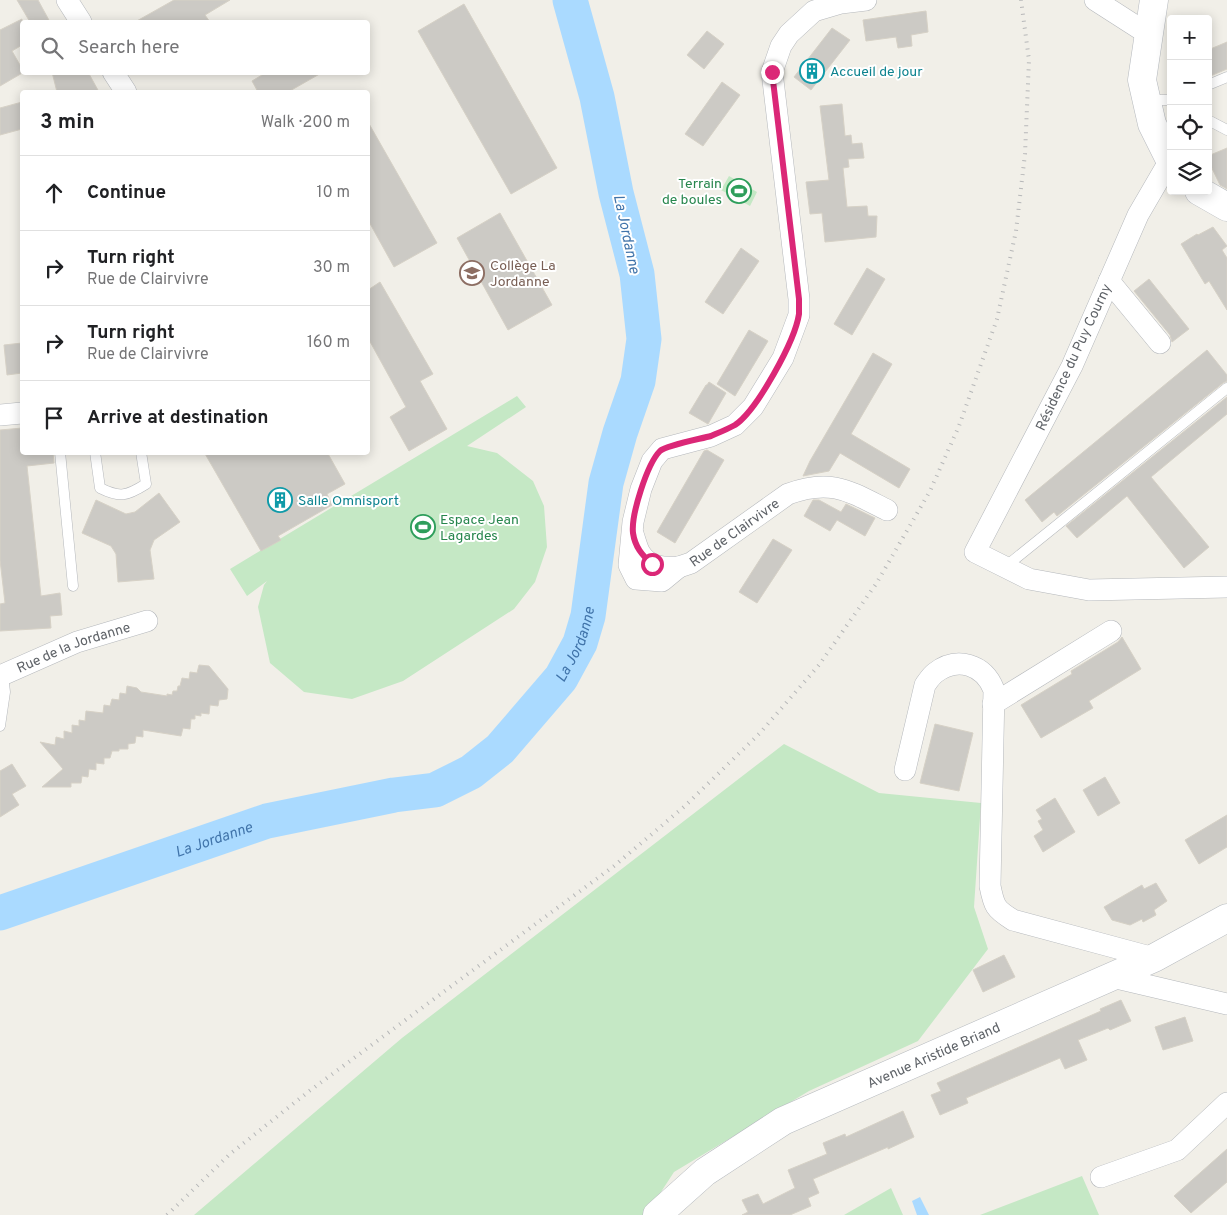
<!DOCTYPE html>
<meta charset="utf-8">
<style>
:root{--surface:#fff;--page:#f6f6f6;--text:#202124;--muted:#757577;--line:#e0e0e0}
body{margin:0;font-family:Overpass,sans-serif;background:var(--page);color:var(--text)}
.controls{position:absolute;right:15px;top:15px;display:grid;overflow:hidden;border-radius:5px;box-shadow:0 2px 12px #0003}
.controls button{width:45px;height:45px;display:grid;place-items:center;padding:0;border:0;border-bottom:1px solid var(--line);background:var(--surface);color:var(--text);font:25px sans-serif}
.stop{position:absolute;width:15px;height:15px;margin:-11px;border:4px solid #db2777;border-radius:50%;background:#fff}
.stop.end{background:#db2777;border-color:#fff;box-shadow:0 1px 5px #0008}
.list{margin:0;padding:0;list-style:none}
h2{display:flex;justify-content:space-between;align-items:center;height:65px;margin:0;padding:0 20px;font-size:21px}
h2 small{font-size:16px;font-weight:400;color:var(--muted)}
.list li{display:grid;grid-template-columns:32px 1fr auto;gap:15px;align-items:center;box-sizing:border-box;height:75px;padding:0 20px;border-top:1px solid var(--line)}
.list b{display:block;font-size:19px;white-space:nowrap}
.list p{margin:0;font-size:16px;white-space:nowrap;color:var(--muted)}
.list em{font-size:16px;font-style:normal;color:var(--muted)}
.icon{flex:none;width:28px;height:28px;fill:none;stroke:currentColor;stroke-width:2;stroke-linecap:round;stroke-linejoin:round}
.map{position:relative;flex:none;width:1227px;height:1215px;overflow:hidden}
.search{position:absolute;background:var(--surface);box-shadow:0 2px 12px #0003;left:20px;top:20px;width:350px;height:55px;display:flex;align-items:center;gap:12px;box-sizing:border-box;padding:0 18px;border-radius:5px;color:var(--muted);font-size:19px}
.panel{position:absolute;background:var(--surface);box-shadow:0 2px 12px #0003;left:20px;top:90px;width:350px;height:365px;border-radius:5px}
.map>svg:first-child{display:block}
.green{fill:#c5e8c5}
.water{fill:#aadaff}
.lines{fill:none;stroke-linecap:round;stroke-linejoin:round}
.river{stroke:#aadaff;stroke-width:35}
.building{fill:#cccac5;stroke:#d6d1c6}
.lane-casing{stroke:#b5b8bc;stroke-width:11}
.street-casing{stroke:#b5b8bc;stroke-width:22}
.secondary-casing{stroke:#b6babf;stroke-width:29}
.lane{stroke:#fff;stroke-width:10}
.street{stroke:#fff;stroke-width:21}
.secondary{stroke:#fff;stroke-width:28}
.rail{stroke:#b6b7b8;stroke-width:4;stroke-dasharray:1 6;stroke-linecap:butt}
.route{stroke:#db2777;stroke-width:6}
.labels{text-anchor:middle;stroke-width:4;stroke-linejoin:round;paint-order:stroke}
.culture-label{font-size:14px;fill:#0d838f;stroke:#fff;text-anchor:start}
.leisure-label{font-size:14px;fill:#27864d;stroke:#fff;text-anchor:end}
.education-label{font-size:14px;fill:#785e54;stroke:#fff;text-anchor:start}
.street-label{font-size:14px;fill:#5f6368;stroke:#fff}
.water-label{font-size:15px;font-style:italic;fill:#4174aa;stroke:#fff}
</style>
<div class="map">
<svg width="1227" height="1215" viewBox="0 0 1227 1215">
<rect width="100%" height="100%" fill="#f1efe8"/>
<path class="green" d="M729,176L757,192L750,206L721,190Z
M517,396L526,407L467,446L497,453L533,481L544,506L547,547L535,582L514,609L403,681L352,699L304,692L270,663L258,607L264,585L267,581L247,596L230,569Z
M784,744L879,793L981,803L974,907L988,949L918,1041L809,1091L674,1172L646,1215H194L402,1038Z
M1082,1176L1099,1215H980Z
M891,1188L903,1215H844Z"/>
<path class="water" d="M920,1197L929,1215H917L912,1201Z"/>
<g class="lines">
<path class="river" id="s1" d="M0,913L267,821L394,795L435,790L471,772L500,749L561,678L580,643L588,616L606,483L620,433L638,381L644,339L637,274L616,193L597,97L570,0"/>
</g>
<path class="building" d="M17,0H38L50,22H30Z
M174,0H230L205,15L210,22H135Z
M464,4L557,168L511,194L418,31Z
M926,11L928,32L911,35L912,46L898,48L896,37L866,41L863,20Z
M22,19V45L12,51L24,72L0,86V30Z
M832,28L850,40L811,90L794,77Z
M707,31L724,44L704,69L687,55Z
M1227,42V69L1208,77V50Z
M52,72H88L99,92H57Z
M267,72H323L288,92H258L252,81Z
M722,82L740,95L703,146L685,134Z
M22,102V129L0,135V108Z
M842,104L845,136L851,135L852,144L862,143L864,158L848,159L849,167L843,168L847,207L867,206L868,216H877L876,237L825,242L822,213L810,214L806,182L829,180L820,106Z
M368,122L437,243L394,267L368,220Z
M1227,148V189L1220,185L1208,160V156Z
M500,213L552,305L508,330L457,238Z
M1213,227L1227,246L1222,250L1227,258V310L1209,281L1205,284L1181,244L1197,234L1198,235Z
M741,248L759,261L723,314L705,302Z
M867,268L885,279L852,335L834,324Z
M1149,279L1189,329L1172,342L1170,335L1134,291Z
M380,282L433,374L420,381L447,429L409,451L390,417L406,407L368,338V290Z
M749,330L768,341L735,396L717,384Z
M22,343V373L7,375L4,345Z
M1207,350L1227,375V381L1223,383L1057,516L1054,512L1042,522L1025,500Z
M873,353L892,364L851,434L910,469L899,488L840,453L829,471L803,476L810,461Z
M709,382L726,393L708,424L689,413L706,385H707Z
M1227,397V414L1151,477L1209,547L1184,568L1127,496L1077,538L1066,526Z
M22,428V452H53L54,463L27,466L41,596L60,593L62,615L50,616L51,628L0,631V604L5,603L0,560V430Z
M707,450L724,460L675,543L657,532L704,451Z
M204,452H327L345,484L327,494L332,505L278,536L281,540L261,551Z
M159,493L180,522L154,540L150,550L154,579L118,582L116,554L111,546L82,533L96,500L126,514L135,512Z
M813,500H819L841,512L846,504L875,518L865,536L837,520L830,531L804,516Z
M773,539L792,550L757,603L739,592Z
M1122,637L1141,669L1089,701L1093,708L1041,738L1021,705L1072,674L1071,671L1118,642Z
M199,665L209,666L228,689L227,699L219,700L218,706L210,705L209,714L201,713V716L195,715V719H191L190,729L183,728L181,736L143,730V737L136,736L135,743L128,744V749H119V751H112L110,758H104V764L96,763V770L89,769L88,777L82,776L81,783H71V787H42L63,769L40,742L55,745L56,737L64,739V731L72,733V725L79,726V720L85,721L86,711L103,713L104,705L110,706L112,699L119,700L120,693L126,694L127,686L137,688L141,692L167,696V694L172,695L173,691H177L178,686H180L182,678L189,679L190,672L197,673Z
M935,724L973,733L959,791L920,783Z
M12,764L26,786L12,794L19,805L0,817V771Z
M1105,777L1120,803L1098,816L1083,790Z
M1055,798L1075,832L1043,852L1034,836L1043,830L1038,821L1042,819L1036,810Z
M1227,815V847L1199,864L1185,840Z
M1156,883L1167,901L1154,910L1156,915L1143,922L1142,919L1130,925L1112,920L1104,907L1142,885L1144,889Z
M1004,955L1015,977L983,992L973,970Z
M1121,1000L1131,1021L1110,1030L1108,1028L1078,1040L1087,1060L1065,1069L1060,1058L966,1098L968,1103L940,1115L931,1095L941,1091L937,1083L1101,1011L1100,1009Z
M1185,1017L1193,1041L1163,1050L1155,1027Z
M903,1111L914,1137L888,1149V1147L813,1179L819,1193L808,1198L811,1206L790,1215H742L748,1212L742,1200L758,1194L763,1204L795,1188L788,1170L827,1154L823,1143L845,1134L846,1137Z
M1227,1149V1182L1191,1213L1174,1196Z"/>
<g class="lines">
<defs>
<path id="lane" d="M1208,85L1227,77
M1147,100H1171
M1208,120L1227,130
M60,452L73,586
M95,452L100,488C120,498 127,496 146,484L141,452
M1005,567L1227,388
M0,726L5,692L3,675"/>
<g id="street">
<path d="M67,0L81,22"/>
<path id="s2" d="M866,0L841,3L814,11L789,34L781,46L772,72L799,299V315L783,358L753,407L735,425L711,436L662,449L652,461L641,489L633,522L629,565L636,579L662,581L679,567L691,563L788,494C831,478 849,491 887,510"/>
<path d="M1095,0L1148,34"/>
<path d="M113,72L126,92"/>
<path d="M1170,160L1138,215L1072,366L975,552L1029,579L1089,590L1227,587"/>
<path d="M1109,281L1160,343"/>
<path d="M0,415L22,413"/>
<path d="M633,534C635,539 637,548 640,553C649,568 664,568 679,567"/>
<path id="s3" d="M0,676L77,642L147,621"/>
<path d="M993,704L1111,631"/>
<path d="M905,770L925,685C928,681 931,676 935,673C957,656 984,664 994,690L990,886C994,906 995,909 1013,920L1154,958"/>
<path d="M1112,977L1227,1004"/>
<path d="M1101,1177L1177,1150L1227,1103"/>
</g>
<g id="secondary">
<path d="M1154,0L1142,80L1152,124L1171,162"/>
<path d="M1199,191L1227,207"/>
<path id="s4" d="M657,1215L705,1172L783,1121L1154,958L1227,918"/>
</g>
</defs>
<use href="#lane" class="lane-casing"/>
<use href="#street" class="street-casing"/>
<use href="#secondary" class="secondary-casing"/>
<use href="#lane" class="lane"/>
<use href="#street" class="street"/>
<use href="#secondary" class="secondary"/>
<path class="rail" d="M167,1215L230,1154L308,1092L614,866L685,806L760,733L819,665L876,584L930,491L959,426L997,319L1016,231L1025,154L1029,60L1021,0"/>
</g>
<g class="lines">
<path class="route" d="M652,564C642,555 635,547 633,533C631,515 647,464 660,451C667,445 700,439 711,436C718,433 728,429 735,425C757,410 795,341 799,314C799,309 799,304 799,299L772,72"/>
</g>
<defs>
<symbol id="building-ring" viewBox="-11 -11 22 22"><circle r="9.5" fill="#fff" stroke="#0f9aa8" stroke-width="1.5"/><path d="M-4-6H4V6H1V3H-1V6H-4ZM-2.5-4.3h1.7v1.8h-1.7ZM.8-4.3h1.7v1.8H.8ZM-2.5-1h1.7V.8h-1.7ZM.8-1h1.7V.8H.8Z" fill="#0f9aa8"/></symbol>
<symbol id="stadium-ring" viewBox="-11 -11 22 22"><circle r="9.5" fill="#fff" stroke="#2e9e5b" stroke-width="1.5"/><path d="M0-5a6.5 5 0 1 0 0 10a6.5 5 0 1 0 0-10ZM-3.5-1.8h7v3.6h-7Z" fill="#2e9e5b"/></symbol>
<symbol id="school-ring" viewBox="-11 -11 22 22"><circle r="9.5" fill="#fff" stroke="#8d6e63" stroke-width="1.5"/><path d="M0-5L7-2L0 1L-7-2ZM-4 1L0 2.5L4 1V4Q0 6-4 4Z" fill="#8d6e63"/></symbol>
</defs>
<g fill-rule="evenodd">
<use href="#building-ring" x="798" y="57" width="28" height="28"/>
<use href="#stadium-ring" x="725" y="177" width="28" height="28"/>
<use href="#school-ring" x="458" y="259" width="28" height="28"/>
<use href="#building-ring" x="266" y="486" width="28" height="28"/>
<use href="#stadium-ring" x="409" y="513" width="28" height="28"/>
</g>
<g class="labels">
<g class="culture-label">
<text x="830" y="76">Accueil de jour</text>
<text x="298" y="505">Salle Omnisport</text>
</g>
<g class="leisure-label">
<text x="722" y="188">Terrain<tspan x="722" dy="16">de boules</tspan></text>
<text x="440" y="524" text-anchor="start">Espace Jean<tspan x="440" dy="16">Lagardes</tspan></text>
</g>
<g class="education-label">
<text x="490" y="270">Collège La<tspan x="490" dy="16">Jordanne</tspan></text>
</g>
<g class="street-label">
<text transform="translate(1073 357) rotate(-65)" y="5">Résidence du Puy Courny</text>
<text dy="5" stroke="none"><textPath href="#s2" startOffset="832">Rue de Clairvivre</textPath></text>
<text dy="5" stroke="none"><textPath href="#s3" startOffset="79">Rue de la Jordanne</textPath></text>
<text dy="5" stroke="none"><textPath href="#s4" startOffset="322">Avenue Aristide Briand</textPath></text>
</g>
<g class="water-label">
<text transform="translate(627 234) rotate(78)" y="5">La Jordanne</text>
<text dy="5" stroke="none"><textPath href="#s1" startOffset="661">La Jordanne</textPath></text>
<text dy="5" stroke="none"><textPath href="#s1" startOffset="226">La Jordanne</textPath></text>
</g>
</g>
</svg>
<div class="controls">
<button>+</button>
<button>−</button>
<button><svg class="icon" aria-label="locate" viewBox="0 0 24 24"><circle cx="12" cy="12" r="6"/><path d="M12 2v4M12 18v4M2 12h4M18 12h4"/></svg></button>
<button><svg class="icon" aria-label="layers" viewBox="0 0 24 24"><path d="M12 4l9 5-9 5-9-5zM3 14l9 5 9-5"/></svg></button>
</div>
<div class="stop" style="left:652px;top:564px"></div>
<div class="stop end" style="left:772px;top:72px"></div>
<div class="search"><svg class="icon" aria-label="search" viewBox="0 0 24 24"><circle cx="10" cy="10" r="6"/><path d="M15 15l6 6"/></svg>Search here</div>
<section class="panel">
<h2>3 min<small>Walk · 200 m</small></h2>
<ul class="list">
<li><svg class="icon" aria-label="ahead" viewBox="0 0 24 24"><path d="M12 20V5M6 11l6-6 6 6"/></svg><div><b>Continue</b></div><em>10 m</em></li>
<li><svg class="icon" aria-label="right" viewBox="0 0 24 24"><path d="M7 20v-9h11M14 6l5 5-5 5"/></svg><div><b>Turn right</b><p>Rue de Clairvivre</p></div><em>30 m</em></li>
<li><svg class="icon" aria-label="right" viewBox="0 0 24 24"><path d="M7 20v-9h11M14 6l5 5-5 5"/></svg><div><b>Turn right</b><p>Rue de Clairvivre</p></div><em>160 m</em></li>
<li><svg class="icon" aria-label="arrive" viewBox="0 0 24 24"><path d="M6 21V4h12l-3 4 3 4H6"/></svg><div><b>Arrive at destination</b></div></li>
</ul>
</section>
</div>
